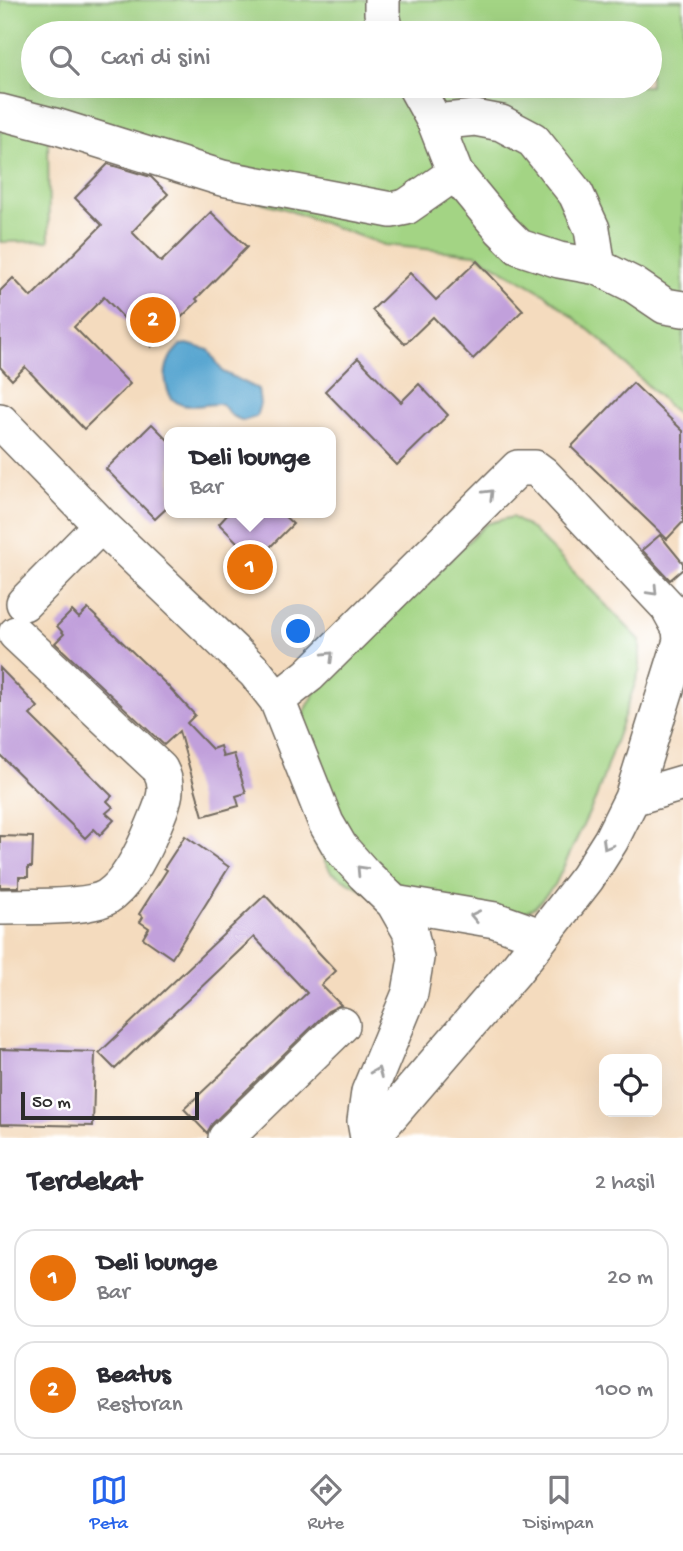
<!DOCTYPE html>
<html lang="id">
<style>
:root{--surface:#fff;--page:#f7f7f7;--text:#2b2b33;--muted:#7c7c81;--line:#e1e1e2;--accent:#2563eb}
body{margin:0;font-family:"Gochi Hand",sans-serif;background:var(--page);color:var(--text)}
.controls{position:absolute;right:21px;bottom:21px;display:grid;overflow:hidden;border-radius:14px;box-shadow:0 7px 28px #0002}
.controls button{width:63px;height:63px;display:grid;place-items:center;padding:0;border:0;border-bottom:2px solid var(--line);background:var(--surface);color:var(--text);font:35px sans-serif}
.scale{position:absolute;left:21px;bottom:18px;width:178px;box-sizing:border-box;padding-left:7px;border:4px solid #2b2b2b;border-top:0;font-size:19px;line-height:24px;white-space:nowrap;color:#2b2b2b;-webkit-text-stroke:5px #fff;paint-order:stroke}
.you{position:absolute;left:299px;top:632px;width:24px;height:24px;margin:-18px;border:5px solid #fff;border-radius:50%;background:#1a73e8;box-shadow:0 0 0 10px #1a73e833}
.badge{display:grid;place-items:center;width:46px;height:46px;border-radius:50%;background:var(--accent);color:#fff;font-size:23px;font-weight:700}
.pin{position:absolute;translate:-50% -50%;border:4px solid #fff;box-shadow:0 2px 7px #0006}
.popup{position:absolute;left:164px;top:427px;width:172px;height:91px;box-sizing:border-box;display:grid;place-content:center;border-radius:14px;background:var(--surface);filter:drop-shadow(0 2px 5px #0005);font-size:23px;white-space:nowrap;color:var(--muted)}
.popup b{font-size:26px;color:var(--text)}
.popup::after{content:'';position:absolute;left:50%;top:100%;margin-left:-14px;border:14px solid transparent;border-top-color:var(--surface)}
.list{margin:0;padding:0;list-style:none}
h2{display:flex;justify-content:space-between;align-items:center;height:91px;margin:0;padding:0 28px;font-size:30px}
h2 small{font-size:23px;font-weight:400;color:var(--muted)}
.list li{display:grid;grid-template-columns:46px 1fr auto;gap:21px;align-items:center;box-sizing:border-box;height:98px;margin:0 14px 14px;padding:0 14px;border:2px solid var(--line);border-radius:21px}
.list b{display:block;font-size:26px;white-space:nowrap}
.list p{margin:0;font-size:23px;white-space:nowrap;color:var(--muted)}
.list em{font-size:23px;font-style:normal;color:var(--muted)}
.icon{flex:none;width:38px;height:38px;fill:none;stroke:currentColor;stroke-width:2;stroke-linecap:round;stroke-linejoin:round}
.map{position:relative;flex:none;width:683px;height:1138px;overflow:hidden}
.search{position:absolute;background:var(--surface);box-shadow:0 7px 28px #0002;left:21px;right:21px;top:21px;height:77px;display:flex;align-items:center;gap:18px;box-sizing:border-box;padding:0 24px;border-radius:38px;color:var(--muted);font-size:26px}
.sheet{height:315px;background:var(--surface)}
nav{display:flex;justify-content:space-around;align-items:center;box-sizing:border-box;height:98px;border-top:2px solid var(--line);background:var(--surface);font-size:19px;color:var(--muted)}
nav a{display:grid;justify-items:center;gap:4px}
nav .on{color:var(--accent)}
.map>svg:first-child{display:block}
.green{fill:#a3d484;stroke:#678058;stroke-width:2;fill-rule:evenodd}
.water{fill:#57a5d0;stroke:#41687e;stroke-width:2}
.building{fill:#c1a0db}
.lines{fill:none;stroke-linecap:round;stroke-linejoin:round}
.minor-casing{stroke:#71695e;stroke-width:38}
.minor{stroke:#fff;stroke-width:35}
.oneway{stroke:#a0a0a0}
</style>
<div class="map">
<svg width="683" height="1138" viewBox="0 0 683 1138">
<rect width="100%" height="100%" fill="#fff"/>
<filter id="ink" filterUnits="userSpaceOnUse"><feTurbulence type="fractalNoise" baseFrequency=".0143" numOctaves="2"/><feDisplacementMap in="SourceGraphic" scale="14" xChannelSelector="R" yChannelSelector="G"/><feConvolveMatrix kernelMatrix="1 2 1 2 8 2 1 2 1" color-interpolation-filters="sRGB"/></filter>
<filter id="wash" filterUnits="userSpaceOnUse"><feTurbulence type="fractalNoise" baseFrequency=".00686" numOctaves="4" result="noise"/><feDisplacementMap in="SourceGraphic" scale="28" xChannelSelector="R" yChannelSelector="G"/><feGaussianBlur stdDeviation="1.57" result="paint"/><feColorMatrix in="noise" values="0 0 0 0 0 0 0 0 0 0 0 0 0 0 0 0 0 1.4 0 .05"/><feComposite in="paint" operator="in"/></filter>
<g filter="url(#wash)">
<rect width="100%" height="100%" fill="#f4dbbe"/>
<path class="green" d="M0,0H683V420L601,340L545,294L475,254L384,245L282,208L235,195L0,120ZM33,33H650V86H33Z
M48,130L49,241L0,242V131Z
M512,517L533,530L640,640V669L596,798L555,885L535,907L505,921L388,904L331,872L315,843L307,781L294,731L317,689L486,524Z"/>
<path class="water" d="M187,344L209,350L223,372L258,389L260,404L256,417L243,421L232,416L222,404C209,403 195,408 183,405C164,400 162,373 170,358C172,353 177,349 180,345Z"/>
<g id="blocks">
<path class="building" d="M108,164L151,177L168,194L132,232L161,262L211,212L247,247L196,299L198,301L151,347L104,297L74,327L130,384L84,429L25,367L12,380L0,367V291L13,278L31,297L102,225L75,198Z
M477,261L523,310L473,359L433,317L405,344L372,310L410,273L436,300Z
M358,358L401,402L419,384L448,415L397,465L325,391Z
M633,383L683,431V522L667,539L571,447Z
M152,424L170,442V505L155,519L106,469Z
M229,513H281L293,524L256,561L219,524Z
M660,535L683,563V569L670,580L642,550Z
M88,609L166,684L195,715L187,723L212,749L220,746L223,757L234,754L246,793L236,796L239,806L203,816L179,731L164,745L55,643L64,634L57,626L72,611L79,618Z
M0,668L38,707L30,715L112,796L107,801L113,807L106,813L114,820L100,835L94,829L85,838L0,755Z
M0,836L33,837L32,867H28V877H19V887H0Z
M185,836L229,867L172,958L143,938L149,928L140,922L143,917L139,914L167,870L164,868Z
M265,895L336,971L321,985L341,1005L328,1011L212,1124L207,1133L184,1109L307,993L254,937L115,1069L99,1053Z
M0,1049L95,1052L93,1126L0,1124Z"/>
</g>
</g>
<g filter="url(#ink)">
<use href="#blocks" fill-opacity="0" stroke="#71695e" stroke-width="2"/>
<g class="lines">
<defs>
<path id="minor" d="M382,0V13L386,33
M415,86L435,122L455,173L501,229L519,247L559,260L598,267L634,285L665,306L683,309
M0,112L58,127L222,178L391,210L406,207L455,173
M435,122L475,118L501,123L533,140L576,194L592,229L598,267
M0,421L101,525L255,672L277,700L326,823L340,847L364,874L394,903L410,931L416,958L410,993L369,1092L365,1121L368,1138
M24,603L101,525
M277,700L309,675L518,468H535L543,474L668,607L680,629L681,641L632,798L611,840L587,878L514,972L371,1138
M632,798L683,783
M394,903L495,920L540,936
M0,907C25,906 87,909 107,897C128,884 145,847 154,825C162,805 171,789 160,769L16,634
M226,1138L342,1025"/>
</defs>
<use href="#minor" class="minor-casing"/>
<use href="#minor" class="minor"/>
</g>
<defs><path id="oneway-chevron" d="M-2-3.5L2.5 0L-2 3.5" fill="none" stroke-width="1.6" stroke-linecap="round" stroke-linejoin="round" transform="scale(1.75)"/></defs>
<g class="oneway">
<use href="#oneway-chevron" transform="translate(489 494) rotate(-45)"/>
<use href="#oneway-chevron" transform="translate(653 591) rotate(47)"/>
<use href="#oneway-chevron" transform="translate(329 656) rotate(-45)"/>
<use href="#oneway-chevron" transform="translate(607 845) rotate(120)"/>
<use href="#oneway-chevron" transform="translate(361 870) rotate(-133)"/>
<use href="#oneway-chevron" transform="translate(475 916) rotate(-168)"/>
<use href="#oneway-chevron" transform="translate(377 1072) rotate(-68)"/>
</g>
</g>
</svg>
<div class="controls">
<button><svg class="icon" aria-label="locate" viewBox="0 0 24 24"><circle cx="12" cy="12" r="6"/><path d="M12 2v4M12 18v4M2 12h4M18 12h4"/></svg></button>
</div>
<div class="scale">50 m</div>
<div class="you"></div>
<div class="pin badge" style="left:250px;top:567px;background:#e8710a">1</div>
<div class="popup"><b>Deli lounge</b>Bar</div>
<div class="pin badge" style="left:153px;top:320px;background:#e8710a">2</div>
<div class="search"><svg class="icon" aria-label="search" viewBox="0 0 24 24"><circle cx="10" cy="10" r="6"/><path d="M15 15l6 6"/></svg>Cari di sini</div>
</div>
<section class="sheet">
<h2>Terdekat<small>2 hasil</small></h2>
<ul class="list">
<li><span class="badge" style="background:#e8710a">1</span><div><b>Deli lounge</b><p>Bar</p></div><em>20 m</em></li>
<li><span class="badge" style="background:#e8710a">2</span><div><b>Beatus</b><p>Restoran</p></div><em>100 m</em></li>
</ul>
</section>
<nav>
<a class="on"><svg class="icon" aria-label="map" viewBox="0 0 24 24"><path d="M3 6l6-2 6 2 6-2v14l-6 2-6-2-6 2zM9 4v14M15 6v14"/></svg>Peta</a>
<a><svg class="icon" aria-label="directions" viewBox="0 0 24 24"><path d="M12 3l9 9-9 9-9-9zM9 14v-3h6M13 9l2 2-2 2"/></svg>Rute</a>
<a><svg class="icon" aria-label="saved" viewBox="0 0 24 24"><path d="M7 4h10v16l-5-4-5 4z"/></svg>Disimpan</a>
</nav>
